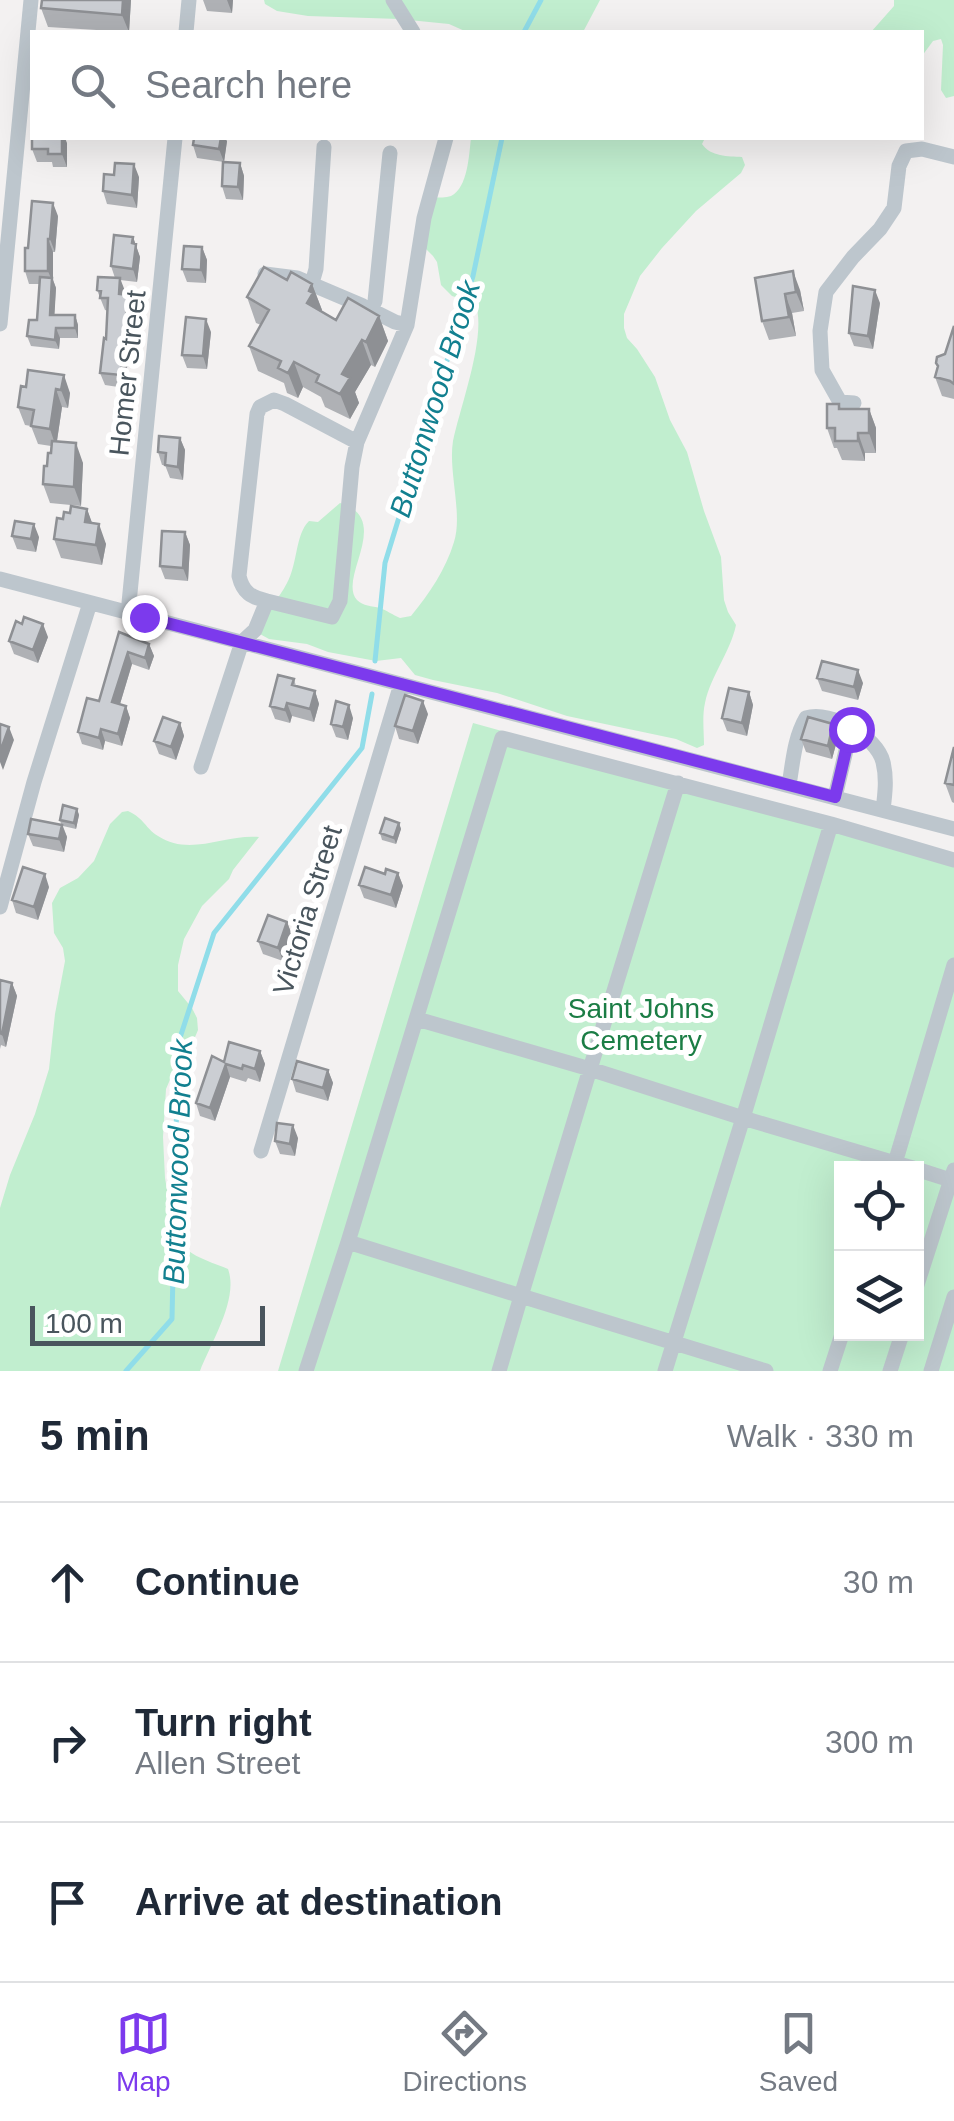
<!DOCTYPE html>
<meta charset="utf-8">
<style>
:root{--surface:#fff;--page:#f6f6f7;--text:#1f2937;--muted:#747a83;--line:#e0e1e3;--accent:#7c3aed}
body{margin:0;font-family:Arial,sans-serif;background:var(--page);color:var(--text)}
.controls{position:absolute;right:30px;bottom:30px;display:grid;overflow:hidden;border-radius:0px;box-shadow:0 10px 40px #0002}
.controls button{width:90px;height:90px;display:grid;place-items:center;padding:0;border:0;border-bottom:2px solid var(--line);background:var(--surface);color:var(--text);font:50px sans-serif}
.scale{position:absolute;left:30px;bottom:25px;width:235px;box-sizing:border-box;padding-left:10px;border:5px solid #49555d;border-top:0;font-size:28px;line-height:35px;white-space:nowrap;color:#49555d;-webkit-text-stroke:8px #fff;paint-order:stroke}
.stop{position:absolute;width:30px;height:30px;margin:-22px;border:8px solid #7c3aed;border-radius:50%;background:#fff}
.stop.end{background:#7c3aed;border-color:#fff;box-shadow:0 2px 10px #0008}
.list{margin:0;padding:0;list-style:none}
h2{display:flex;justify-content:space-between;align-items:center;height:130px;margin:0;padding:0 40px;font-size:42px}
h2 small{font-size:32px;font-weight:400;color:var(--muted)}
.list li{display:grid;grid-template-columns:65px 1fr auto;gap:30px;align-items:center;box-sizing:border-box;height:160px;padding:0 40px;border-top:2px solid var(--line)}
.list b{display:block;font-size:38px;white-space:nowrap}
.list p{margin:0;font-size:32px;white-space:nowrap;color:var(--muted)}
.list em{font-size:32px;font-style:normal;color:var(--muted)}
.icon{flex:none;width:55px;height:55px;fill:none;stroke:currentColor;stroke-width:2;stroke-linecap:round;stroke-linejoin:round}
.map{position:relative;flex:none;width:954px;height:1371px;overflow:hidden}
.search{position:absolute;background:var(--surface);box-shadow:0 10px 40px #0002;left:30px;right:30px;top:30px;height:110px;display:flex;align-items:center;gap:25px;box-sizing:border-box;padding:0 35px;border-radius:0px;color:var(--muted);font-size:38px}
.sheet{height:610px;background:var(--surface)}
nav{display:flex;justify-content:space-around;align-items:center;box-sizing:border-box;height:140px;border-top:2px solid var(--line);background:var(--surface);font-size:28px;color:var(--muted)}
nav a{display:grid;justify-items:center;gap:5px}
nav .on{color:var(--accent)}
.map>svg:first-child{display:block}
.green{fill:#c1eecf;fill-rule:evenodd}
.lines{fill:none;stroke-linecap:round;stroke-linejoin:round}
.stream{stroke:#90dde9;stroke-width:5}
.minor{stroke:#bdc6cd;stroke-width:15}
.wall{fill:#afb1b5}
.shaded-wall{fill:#8e9094}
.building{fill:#cbced3;stroke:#8e9094;stroke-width:2.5}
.route{stroke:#7c3aed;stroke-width:12}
.labels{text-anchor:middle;stroke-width:10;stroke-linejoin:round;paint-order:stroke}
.street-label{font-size:28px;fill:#49555d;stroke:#fff}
.park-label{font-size:28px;fill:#1b7d45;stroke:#fff}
.water-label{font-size:30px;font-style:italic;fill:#128090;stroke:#fff}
</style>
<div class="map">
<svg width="954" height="1371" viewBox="0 0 954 1371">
<rect width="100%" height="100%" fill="#f3f1f1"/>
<path class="green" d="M264,0H600L583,32H467L449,24L399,19L308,16L277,11L265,4Z
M894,0H954V96L946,98L941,90L943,45L941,39L933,41L922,56V32H871L894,6Z
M471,138H705L702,144C711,157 728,156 742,157L745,165L741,173L696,211L662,248L640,276L624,314V328L627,338L637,349L655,377L670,420L687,452L704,511L721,557L724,600L728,612L736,625C730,653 711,675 705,703C702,716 704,732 704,745L697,748L676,739L567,716L497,693L433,680L415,675L401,658L376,661L328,652L307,644L269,639L251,629C263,615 278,601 287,583C298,563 295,535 309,521L318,522L340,503C394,519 337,578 357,600C363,606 372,606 380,608C386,610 393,615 400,618L411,616C429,594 446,569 454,542C463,514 448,471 453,441C460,407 488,333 475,303L452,296L441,285L437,262L433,256L422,245L433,198C439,197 446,198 451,196C468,188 469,154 471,138Z
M473,723L954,855V1371H278ZM842,1168H916V1334H842Z
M128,811C145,819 145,828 158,836C190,857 225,834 259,837L233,870L229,879L202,906L184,939L178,965V991L192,1008L197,1018L198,1030L190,1049L178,1061L166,1089L163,1137L165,1178L174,1231C182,1255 207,1260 228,1269C239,1299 211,1342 200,1371H0V1208L10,1175L35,1114L49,1069L55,1014L65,961L63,948L54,933L52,903L60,888L78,878L94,861L110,824L122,812Z"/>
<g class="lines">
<path class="stream" d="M524,32L541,0
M375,661L385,563L473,276L502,138
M126,1371L172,1319L178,1044L214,933L362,748L372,694"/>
<path class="minor" d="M393,0L413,32
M186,32L189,0
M390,153L375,301L371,310L395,322L407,325
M265,274L297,278L363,306
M312,283L316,269L324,147
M0,324L31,0
M854,403L840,402L822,370L820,331L826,292L853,257L880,229L894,208L899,166L906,151L922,149L954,157
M0,579L954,829
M267,601C251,597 243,593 239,576L257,414L260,407L274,400L285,404L357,442
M128,613L175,138
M201,767L242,642L255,630L267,601L332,617L340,601L352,467L357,442L407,325L424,218L446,138
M678,783L590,1069L743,1118L831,824
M789,785C793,762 794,739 806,718C831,710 877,737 883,762C887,778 885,794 883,810
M835,797L851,729
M0,907L34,782L90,603
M261,1151L401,684
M913,1168L895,1163L954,965
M916,1169L954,1181
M348,1242L521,1296L590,1069L417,1019
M916,1288L954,1170
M306,1371L348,1242L502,738L831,824L954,860
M499,1371L521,1296L766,1371
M665,1371L743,1118L895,1163L893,1168
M830,1371L842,1334
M890,1371L902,1334
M931,1371L954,1297"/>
</g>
<path class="wall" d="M42,0H131L129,32L48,27L41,8Z
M203,0H233L232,13L207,11Z
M227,141L224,162L197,158L193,145Z
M67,143V167H53L52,162H37L32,149Z
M240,163L244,176L243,200L226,199L222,186Z
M139,177L137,208L107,204L103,191Z
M58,216L55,252H53V280L56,288L54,315H75L78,325V338H60L59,349L31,346L27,336L37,320L39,284H29L25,271L28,248Z
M133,237L140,257L137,282L120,280L124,295H128L133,308L125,388L105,385L100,373L106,339L108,311L105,310L97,290L115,278L111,266Z
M202,247L207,260L206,283L187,282L182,269Z
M755,278L800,290L804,311L792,313L796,336L769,340L762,321Z
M287,280L312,284L322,310L321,311L336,320L379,316L388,341L375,367L371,365L355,392L359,403L350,419L325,407L321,397L303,387L298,398L287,393L284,383L258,371L249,346L261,325L256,323L247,297Z
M880,303L873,349L854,346L849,333Z
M954,326V399L942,396L935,377L938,368L936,363L945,354Z
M211,332L207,369L187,368L182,355Z
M28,370L70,393L68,408L62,407L57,441L83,463L81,506L50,503L43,484L51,446L38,444L31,426L25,425L18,407L26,387Z
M839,404L841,409H869L876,428V453H865V461L842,460L837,448H834L827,428Z
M180,438L185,450L183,480L170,478L165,465H162L158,452Z
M87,509L92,524L106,544L102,565L61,558L54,539L63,519L70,513Z
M185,532L190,545L188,581L165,579L160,566Z
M12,536L39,537L36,552L17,549Z
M119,632L149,644L154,656L149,670L132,664L120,704L126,706L130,718L122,746L105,741L103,750L82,744L78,732L99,701Z
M48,637L38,663L14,654L9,641Z
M817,678L863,683L858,700L822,691Z
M294,679L296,686L315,691L319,704L314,722L292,716L290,723L275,719L270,706Z
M749,692L753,705L747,736L727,731L722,718Z
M428,714L418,744L399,739L395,726Z
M353,718L348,740L336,737L331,724Z
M180,723L184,736L176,760L159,754L154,741Z
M838,737L832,759L806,752L801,739Z
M954,747V803L952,802L945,783Z
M77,809L79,815L76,829L63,826L67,837L64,852L33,846L28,834L61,824L60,820Z
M399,823L401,829L396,844L382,840L380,833Z
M398,873L403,886L396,908L364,898L359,885L385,874Z
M49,887L38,920L16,913L12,900Z
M287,922L292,935L283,961L263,954L258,941Z
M0,980L12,983L17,996L6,1047L1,1045L0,1049Z
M260,1051L265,1064L260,1082L248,1078L246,1082L230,1077L215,1121L200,1116L196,1103L224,1062Z
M328,1070L333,1083L328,1101L296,1092L292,1079Z
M298,1138L295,1156L280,1154L275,1141Z"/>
<path class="shaded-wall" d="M123,0H131L129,32L122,15Z
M227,0H233L232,13Z
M62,138H65L67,143V167L62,154Z
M221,138H225L227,141L224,162L219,149Z
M240,163L244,176L243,200L238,187Z
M134,164L139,177L137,208L132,195Z
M53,203L58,216L55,252L50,239Z
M133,237L140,257L137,282L133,269Z
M48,239L53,252V280L56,288L54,324L50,315L52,281L48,271Z
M202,247L207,260L206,283L201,270Z
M793,271L800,290L804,311L796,292Z
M120,278L125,291L123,307L119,294Z
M312,284L322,310L320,313L307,303L309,291Z
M875,290L880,303L873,349L868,336Z
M785,294L792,313L796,336L789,317Z
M128,295L133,308L125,388L121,375Z
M75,315L78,325V338L75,328Z
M379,316L388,341L375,367L366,342Z
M206,319L211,332L207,369L203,356Z
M56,328L60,338L59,349L55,340Z
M362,340L371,365L355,392L359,403L350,419L340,394L342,374Z
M294,362L303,387L298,398L288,373Z
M64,375L70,393L68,408L61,390Z
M56,389L62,407L56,447L50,429Z
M869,409L876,428V453L869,433Z
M858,433L865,453V461L858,441Z
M180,438L185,450L183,480L178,467Z
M76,443L83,463L81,506L74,487Z
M87,509L94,528L85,522Z
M34,524L39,537L36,552L31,539Z
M99,524L106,544L102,565L96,545Z
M185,532L190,545L188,581L183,568Z
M43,624L48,637L38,663L33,650Z
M149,644L154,656L149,670L145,658Z
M128,652L132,664L117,714L112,702Z
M858,670L863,683L858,700L854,687Z
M315,691L319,704L314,722L310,709Z
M749,692L753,705L747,736L742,723Z
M423,701L428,714L418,744L413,731Z
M287,703L292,716L290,723L285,710Z
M349,705L353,718L348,740L343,727Z
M126,706L130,718L122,746L118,734Z
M180,723L184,736L176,760L171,747Z
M833,724L838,737L832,759L828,746Z
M9,727L14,740L3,770L0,762V752Z
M101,729L105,741L103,750L99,738Z
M77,809L79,815L76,829L74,823Z
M399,823L401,829L396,844L394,838Z
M62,825L67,837L64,852L59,839Z
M398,873L403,886L396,908L391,895Z
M45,874L49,887L38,920L34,907Z
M287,922L292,935L283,961L278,948Z
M12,983L17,996L6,1047L2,1034Z
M260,1051L265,1064L260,1082L255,1069Z
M226,1064L230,1077L215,1121L210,1108Z
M328,1070L333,1083L328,1101L323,1088Z
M293,1125L298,1138L295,1156L290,1144Z"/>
<path class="building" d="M42,0H123L122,15L41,8Z
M32,130V138H62V154H48V149H32Z
M194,138H221L219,149L193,145Z
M223,162L240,163L238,187L222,186Z
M115,163L134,164L132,195L103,191L104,174L114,175Z
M32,201L53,203L50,239H48V271H25V248H28Z
M114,235L133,237L132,243L136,244L133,269L111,266Z
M184,246L202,247L201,270L182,269Z
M264,267L287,280L291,272L312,284L309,291L313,293L307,303L336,320L348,298L379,316L366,342L362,340L342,374L350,378L340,394L316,382L319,375L294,362L288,373L278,368L281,361L249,346L269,310L247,297Z
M793,271L796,292L785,294L789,317L762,321L755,278Z
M40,277L52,278L50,315H75V328H56L55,340L27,336L29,320H37Z
M98,277L120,278L119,294L128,295L121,375L100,373L104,338L106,339L108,298H100L101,291L97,290Z
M853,286L875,290L868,336L849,333Z
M186,317L206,319L203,356L182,355Z
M954,326V384L950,381L935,377L938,366L936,363L937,357L945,354Z
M28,370L64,375L61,390L56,389L50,429L31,426L34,410L18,407L21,386L26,387Z
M827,404H839V409H869V433H858V441H835V428H827Z
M159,436L180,438L178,467L165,465L166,453L158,452Z
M52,441L76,443L74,487L43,484L44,466H47L48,453H51Z
M71,506L87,509L85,522L99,524L96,545L54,539L57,518L63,519L64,512L70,513Z
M15,521L34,524L31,539L12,536Z
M162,531L185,532L183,568L160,566Z
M24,617L43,624L33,650L9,641L16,621L22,624Z
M119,632L149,644L145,658L128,652L112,702L126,706L118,734L101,729L99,738L78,732L87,698L99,701Z
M822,661L858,670L854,687L817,678Z
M278,675L294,679L292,685L315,691L310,709L287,703L285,710L270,706Z
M729,688L749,692L742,723L722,718Z
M405,695L423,701L413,731L395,726Z
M336,701L349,705L343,727L331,724Z
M163,717L180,723L171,747L154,741Z
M808,717L833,724L828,746L801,739Z
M0,724L9,727L0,752Z
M954,747V785L945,783Z
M63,805L77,809L74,823L60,820Z
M385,818L399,823L394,838L380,833Z
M31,819L62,825L59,839L28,834Z
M23,867L45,874L34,907L12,900Z
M365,867L385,874L386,869L398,873L391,895L359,885Z
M268,915L287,922L278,948L258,941Z
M0,980L12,983L2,1034L0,1033Z
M229,1042L260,1051L255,1069L243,1065L242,1069L226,1064L210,1108L196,1103L212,1056L224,1062Z
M297,1061L328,1070L323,1088L292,1079Z
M277,1123L293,1125L290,1144L275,1141Z"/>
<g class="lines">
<path class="route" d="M144,617L835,797L851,729"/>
</g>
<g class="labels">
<g class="street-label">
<text transform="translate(127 373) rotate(-84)" y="10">Homer Street</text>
<text transform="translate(307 910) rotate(-73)" y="10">Victoria Street</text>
</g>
<g class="park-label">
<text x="641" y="1018">Saint Johns<tspan x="641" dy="32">Cemetery</tspan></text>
</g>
<g class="water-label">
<text transform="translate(435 399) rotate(-73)" y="10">Buttonwood Brook</text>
<text transform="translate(178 1162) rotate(-88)" y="10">Buttonwood Brook</text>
</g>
</g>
</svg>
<div class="controls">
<button><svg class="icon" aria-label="locate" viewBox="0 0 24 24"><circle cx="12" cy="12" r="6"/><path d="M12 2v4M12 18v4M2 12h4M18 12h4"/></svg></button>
<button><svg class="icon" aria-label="layers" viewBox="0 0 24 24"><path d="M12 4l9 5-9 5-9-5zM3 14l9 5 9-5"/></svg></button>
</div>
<div class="scale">100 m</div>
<div class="stop" style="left:851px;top:729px"></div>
<div class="stop end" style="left:144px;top:617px"></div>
<div class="search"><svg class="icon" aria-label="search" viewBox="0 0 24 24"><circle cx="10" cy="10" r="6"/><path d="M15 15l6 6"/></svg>Search here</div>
</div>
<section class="sheet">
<h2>5 min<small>Walk · 330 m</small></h2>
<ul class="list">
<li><svg class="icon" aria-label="ahead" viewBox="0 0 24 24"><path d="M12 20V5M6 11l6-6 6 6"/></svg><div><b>Continue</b></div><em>30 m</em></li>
<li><svg class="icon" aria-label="right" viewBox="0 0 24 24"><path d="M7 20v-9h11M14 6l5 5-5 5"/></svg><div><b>Turn right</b><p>Allen Street</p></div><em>300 m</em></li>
<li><svg class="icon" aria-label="arrive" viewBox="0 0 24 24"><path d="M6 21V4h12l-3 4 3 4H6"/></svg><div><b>Arrive at destination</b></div></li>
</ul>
</section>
<nav>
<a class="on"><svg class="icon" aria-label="map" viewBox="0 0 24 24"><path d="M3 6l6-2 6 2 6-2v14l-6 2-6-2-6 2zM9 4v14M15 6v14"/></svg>Map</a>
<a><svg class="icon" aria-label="directions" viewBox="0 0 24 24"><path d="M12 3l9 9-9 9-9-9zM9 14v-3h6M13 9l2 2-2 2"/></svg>Directions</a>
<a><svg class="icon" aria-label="saved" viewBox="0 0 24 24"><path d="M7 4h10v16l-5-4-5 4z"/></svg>Saved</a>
</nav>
